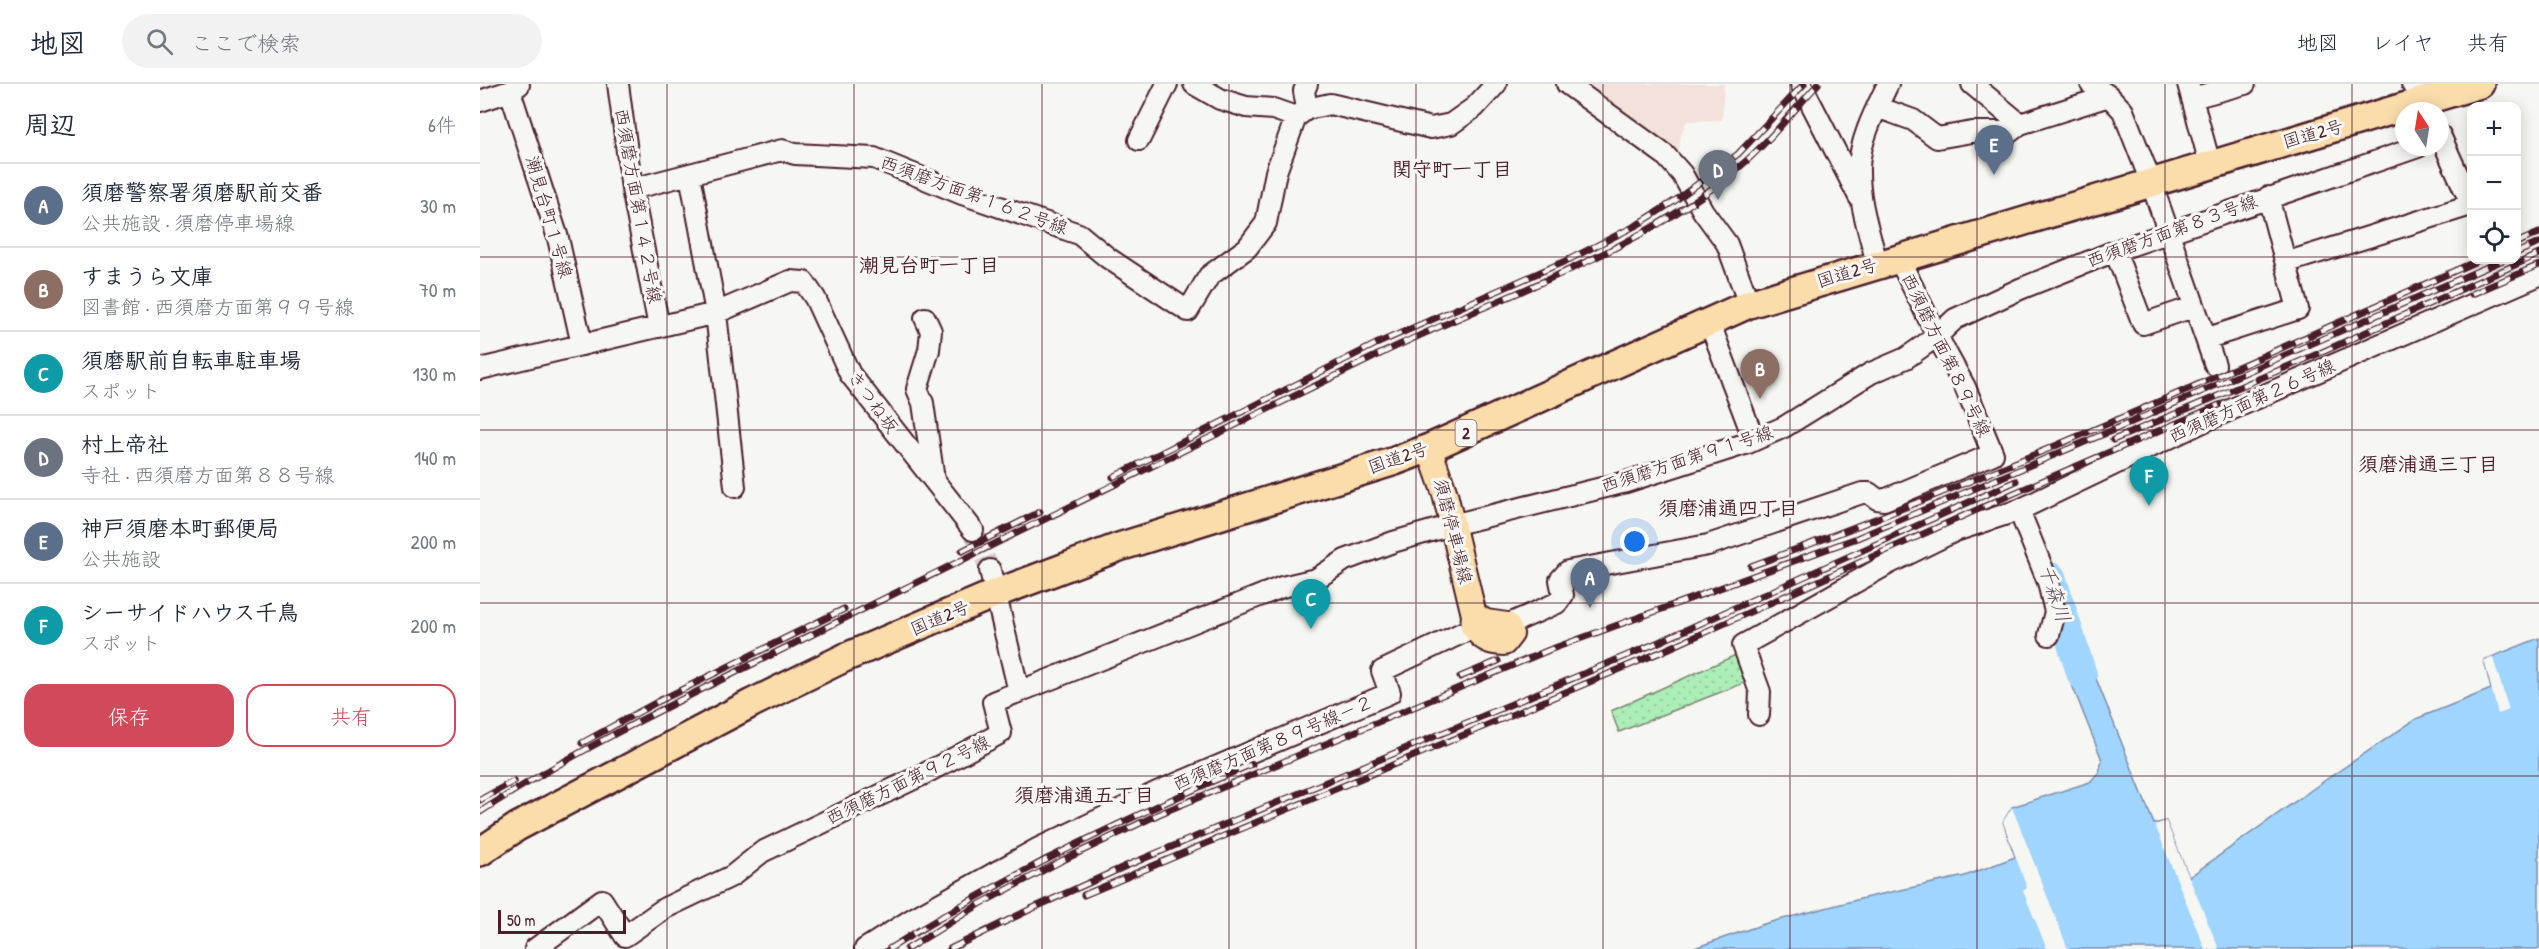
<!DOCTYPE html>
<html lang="ja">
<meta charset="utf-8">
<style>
:root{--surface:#fff;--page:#f2f2f3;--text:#1f2937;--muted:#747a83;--line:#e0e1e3;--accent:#d1495b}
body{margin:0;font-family:"Patrick Hand","Klee One",sans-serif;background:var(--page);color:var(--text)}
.controls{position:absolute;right:18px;top:18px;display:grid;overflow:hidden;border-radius:12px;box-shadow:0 3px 15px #0003}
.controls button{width:54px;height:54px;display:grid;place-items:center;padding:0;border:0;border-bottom:2px solid var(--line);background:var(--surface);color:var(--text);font:30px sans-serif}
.compass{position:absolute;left:1915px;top:18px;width:54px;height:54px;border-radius:50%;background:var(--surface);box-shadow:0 3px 15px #0003;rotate:348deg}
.scale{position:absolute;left:18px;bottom:15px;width:128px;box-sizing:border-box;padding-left:6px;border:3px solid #4a1f2b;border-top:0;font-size:16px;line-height:21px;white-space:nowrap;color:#4a1f2b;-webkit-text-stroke:4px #f6f6f2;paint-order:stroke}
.you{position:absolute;left:1155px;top:458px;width:21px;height:21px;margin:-15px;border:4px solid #fff;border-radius:50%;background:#1a73e8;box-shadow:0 0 0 9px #1a73e833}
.badge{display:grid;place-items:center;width:39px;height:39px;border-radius:50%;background:var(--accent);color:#fff;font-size:20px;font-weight:700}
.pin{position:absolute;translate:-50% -50px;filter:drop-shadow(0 2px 3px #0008)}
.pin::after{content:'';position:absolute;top:32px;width:21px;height:18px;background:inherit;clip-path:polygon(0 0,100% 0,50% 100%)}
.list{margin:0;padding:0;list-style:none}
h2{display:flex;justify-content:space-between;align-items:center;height:78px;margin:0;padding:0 24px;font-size:26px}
h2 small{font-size:20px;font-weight:400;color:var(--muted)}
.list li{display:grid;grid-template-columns:39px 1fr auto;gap:18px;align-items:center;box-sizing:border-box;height:84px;padding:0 24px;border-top:2px solid var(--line)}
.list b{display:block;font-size:22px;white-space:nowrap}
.list p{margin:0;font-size:20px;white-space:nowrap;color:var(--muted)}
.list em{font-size:20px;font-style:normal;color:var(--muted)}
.actions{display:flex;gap:12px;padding:18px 24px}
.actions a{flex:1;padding:14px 0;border:2px solid var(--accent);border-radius:18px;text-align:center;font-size:21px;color:var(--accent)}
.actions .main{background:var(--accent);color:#fff}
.icon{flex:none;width:33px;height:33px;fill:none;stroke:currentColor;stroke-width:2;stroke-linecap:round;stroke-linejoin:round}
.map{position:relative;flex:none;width:2059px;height:865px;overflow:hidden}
header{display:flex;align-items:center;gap:36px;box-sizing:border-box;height:84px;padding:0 30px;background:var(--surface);border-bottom:2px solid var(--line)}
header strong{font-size:28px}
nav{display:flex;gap:33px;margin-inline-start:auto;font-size:21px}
.search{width:420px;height:54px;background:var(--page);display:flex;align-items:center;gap:15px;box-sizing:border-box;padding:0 21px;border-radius:33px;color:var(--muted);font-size:22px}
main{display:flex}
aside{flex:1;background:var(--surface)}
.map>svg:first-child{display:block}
.built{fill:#f3e2db}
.park{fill:url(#park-dots);stroke:#7b8671;stroke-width:1.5}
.water{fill:#9fd5fe;stroke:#7d8caa;stroke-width:1.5}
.pier{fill:#f6f6f2}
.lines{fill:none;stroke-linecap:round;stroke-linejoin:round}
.river{stroke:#9fd5fe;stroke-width:30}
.minor-tunnel{stroke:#d4cbca;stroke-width:20;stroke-dasharray:20 10;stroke-linecap:butt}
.minor-casing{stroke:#4a1f2b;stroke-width:24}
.major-casing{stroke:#4a1f2b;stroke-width:28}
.highway-casing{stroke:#4a1f2b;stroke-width:32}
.minor{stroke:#f6f6f2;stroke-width:20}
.major{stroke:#faddab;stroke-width:24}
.highway{stroke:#faddab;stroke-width:27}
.rail-casing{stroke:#4a1f2b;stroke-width:7}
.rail{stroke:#f6f6f2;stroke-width:4.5;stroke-dasharray:14;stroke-linecap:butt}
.grid{fill:none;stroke:#4a1f2b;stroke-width:1.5;stroke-opacity:0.55}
.labels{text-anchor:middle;stroke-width:6;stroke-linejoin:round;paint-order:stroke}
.shield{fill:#f6f6f2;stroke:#7e6067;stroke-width:1.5}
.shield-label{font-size:16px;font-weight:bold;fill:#4a1f2b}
.street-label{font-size:18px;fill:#4a1f2b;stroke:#f6f6f2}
.neighbourhood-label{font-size:20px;font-weight:bold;fill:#4a1f2b;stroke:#f6f6f2}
.water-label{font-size:20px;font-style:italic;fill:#5f4c60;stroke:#f6f6f2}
</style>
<header>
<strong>地図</strong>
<div class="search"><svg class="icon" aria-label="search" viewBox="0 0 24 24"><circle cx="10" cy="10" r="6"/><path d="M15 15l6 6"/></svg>ここで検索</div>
<nav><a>地図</a><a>レイヤ</a><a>共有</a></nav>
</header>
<main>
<aside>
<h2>周辺<small>6件</small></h2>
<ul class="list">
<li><span class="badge" style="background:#5c6f8a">A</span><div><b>須磨警察署須磨駅前交番</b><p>公共施設 · 須磨停車場線</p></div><em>30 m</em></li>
<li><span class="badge" style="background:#8d6e63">B</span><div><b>すまうら文庫</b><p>図書館 · 西須磨方面第９９号線</p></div><em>70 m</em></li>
<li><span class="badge" style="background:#0f9aa8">C</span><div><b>須磨駅前自転車駐車場</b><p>スポット</p></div><em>130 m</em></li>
<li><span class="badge" style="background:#6b7280">D</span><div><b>村上帝社</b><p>寺社 · 西須磨方面第８８号線</p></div><em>140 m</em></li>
<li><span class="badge" style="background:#5c6f8a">E</span><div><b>神戸須磨本町郵便局</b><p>公共施設</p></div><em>200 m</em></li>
<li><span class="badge" style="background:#0f9aa8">F</span><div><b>シーサイドハウス千鳥</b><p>スポット</p></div><em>200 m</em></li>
</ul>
<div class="actions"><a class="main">保存</a><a>共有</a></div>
</aside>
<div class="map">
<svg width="2059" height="865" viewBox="0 0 2059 865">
<defs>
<pattern id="park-dots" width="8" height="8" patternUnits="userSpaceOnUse" patternTransform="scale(1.5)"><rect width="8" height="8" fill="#aceeb7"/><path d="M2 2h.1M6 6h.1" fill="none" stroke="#96cc9e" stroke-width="1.8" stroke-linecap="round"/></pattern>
</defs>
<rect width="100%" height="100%" fill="#f6f6f2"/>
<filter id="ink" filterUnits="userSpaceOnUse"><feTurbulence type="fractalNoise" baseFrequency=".0167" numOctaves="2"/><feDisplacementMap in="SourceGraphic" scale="12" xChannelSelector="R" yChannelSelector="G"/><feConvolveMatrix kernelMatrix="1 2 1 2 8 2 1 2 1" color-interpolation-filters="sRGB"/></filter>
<g filter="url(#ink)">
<path class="built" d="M1096,0H1244L1242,36L1207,37L1201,50L1198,71Z"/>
<path class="park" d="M1258,570L1269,597L1139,648L1131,627Z"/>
<path class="water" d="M2059,554V865H1211L1287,839L1384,814L1485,792L1535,773L1523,738L1532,723L1610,698L1619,688L1622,676L1590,596L1613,587L1674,740L1686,737L1709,793L1844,697L1936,635L2011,605L2004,576Z"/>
<path class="pier" d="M2013,574L2029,626L2018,630L2004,576Z
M1532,723L1588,865H1567L1543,807L1547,804L1523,738Z
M1686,737L1709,793L1739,865H1725L1675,741Z"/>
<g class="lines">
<path class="river" d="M1571,493L1602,591"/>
<path class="minor-tunnel" d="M493,446L510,486"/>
<defs>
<path id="minor" d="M138,0L152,105L179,243
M714,0L740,15L766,23L793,25L816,33
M1087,0L1185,71L1202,90L1223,127L1247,160L1269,220
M1321,0L1379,113
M1492,0L1540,40
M1611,0L1629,12L1643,27L1671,98L1735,281
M1708,0L1730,80
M1932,0L1948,27
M30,7L78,154L102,261
M1712,14L1765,0
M0,17L30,7L39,1
M1397,23L1433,36L1457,54L1492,48H1530L1540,40L1629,12
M827,25L824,7L827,0
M816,33L827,25L850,20L951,44L971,40L995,23L1016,0
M1960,51L1992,122
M659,56L687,0
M210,91L236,229L255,403
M152,105L302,66L315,70L394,74L482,110L599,150L628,174L708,227L729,192L767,164L786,139L796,88L816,33
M1635,167L1663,240L1713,223
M1808,178L1991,121
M1397,179C1389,148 1378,116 1379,83C1380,55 1396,25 1408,0
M445,234L451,247L449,266L437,305L443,319L454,396
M1229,237L1274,356
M1728,254L1818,225L1788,113
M0,285L236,229L310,197L324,198L335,214L370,290L493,446
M1539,426L1568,498L1575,528L1569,551
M510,486L539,608
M1027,541L1077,519L1083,511L1080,496L1088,487L1228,461L1382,409H1389L1397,415L1404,416L1513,370L1485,303L1457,252L1418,173
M1279,631L1280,608L1263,561L1408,480L1475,447L1539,426L1725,337L2059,191
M55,865L122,816L145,852L185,824L252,792L282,768L444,690L521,649L513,618L802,503L836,495L865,476L913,458L972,441L1146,398L1268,359L1304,343L1391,289L1426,274L1457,252L1475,235L1540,205L1635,167L1938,63
M385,865L434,834L559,764L677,708L910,609L902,587L984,548"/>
<path id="major" d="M949,364L965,410L994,531L993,542C1002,554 1008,559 1024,559L1031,550L1027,541L1006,538L994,531"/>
<path id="highway" d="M0,768L37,743L272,619L364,574L514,510L639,463L915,377L949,364L1269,220L2000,0"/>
</defs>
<use href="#minor" class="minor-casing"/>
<use href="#major" class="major-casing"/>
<use href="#highway" class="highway-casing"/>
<use href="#minor" class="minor"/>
<use href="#major" class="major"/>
<use href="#highway" class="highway"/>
<defs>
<path id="rail" d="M2036,159L2059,149
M2036,169L2059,159
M1992,210L2059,181
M1633,356L1840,269L2059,170
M633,393L896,260L1090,175L1157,141L1196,116L1258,70L1324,0
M482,467L560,428
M1271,482C1518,392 1759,283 1999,176
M980,593L1018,577
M102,659L177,618L364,525
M0,716L34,697
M0,728C112,656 234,600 353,540C534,450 716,360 898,271C1022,210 1158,171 1264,79C1291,55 1314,26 1338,0
M604,811L1183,567L1532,410L1739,321
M409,865C524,792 647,734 772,680
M427,865L500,820L581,777L679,730L1069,566L1377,454L1631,347L2023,176
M470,865L551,825L646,782L1179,558L1536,397"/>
</defs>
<use href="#rail" class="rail-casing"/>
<use href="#rail" class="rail"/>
</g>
</g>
<path class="grid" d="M187,0V865M374,0V865M562,0V865M749,0V865M936,0V865M1123,0V865M1310,0V865M1497,0V865M1685,0V865M1872,0V865M0,173H1992M2036,173H2059M0,346H2059M0,519H2059M0,692H2059"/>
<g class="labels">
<rect class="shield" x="975.5" y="336" width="21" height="26" rx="4.5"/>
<g class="shield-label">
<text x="986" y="355">2</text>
</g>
<g class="street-label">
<text transform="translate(1833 50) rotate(-16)" y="6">国道2号</text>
<text transform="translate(494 111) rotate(20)" y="6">西須磨方面第１６２号線</text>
<text transform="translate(158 122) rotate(80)" y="6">西須磨方面第１４２号線</text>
<text transform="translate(69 133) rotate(74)" y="6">潮見台町１号線</text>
<text transform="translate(1692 147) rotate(-20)" y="6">西須磨方面第８３号線</text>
<text transform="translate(1367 189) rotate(-17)" y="6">国道2号</text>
<text transform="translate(1466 271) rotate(64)" y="6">西須磨方面第８９号線</text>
<text transform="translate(1772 317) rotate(-24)" y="6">西須磨方面第２６号線</text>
<text transform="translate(393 318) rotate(54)" y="6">きつね坂</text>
<text transform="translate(918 374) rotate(-19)" y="6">国道2号</text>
<text transform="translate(1207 375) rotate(-18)" y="6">西須磨方面第９１号線</text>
<text transform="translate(973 447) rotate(76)" y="6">須磨停車場線</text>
<text transform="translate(460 534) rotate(-23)" y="6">国道2号</text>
<text transform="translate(793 659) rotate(-23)" y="6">西須磨方面第８９号線－２</text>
<text transform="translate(428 696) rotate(-26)" y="6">西須磨方面第９２号線</text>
</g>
<g class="neighbourhood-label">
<text x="972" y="92">関守町一丁目</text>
<text x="449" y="188">潮見台町一丁目</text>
<text x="1948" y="387">須磨浦通三丁目</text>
<text x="1248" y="431">須磨浦通四丁目</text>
<text x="604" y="718">須磨浦通五丁目</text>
</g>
<g class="water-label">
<text transform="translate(1575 509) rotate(72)" y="7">千森川</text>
</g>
</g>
</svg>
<div class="controls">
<button>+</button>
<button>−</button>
<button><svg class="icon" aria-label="locate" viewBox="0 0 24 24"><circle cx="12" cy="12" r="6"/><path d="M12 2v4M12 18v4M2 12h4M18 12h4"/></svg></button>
</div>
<svg class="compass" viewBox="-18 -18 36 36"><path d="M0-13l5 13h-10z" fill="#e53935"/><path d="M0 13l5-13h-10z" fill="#747a83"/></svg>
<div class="scale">50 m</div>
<div class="you"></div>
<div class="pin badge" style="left:1110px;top:524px;background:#5c6f8a">A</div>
<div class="pin badge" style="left:1280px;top:315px;background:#8d6e63">B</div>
<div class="pin badge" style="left:831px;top:545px;background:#0f9aa8">C</div>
<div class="pin badge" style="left:1238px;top:116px;background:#6b7280">D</div>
<div class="pin badge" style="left:1514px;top:91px;background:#5c6f8a">E</div>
<div class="pin badge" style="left:1669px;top:422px;background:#0f9aa8">F</div>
</div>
</main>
